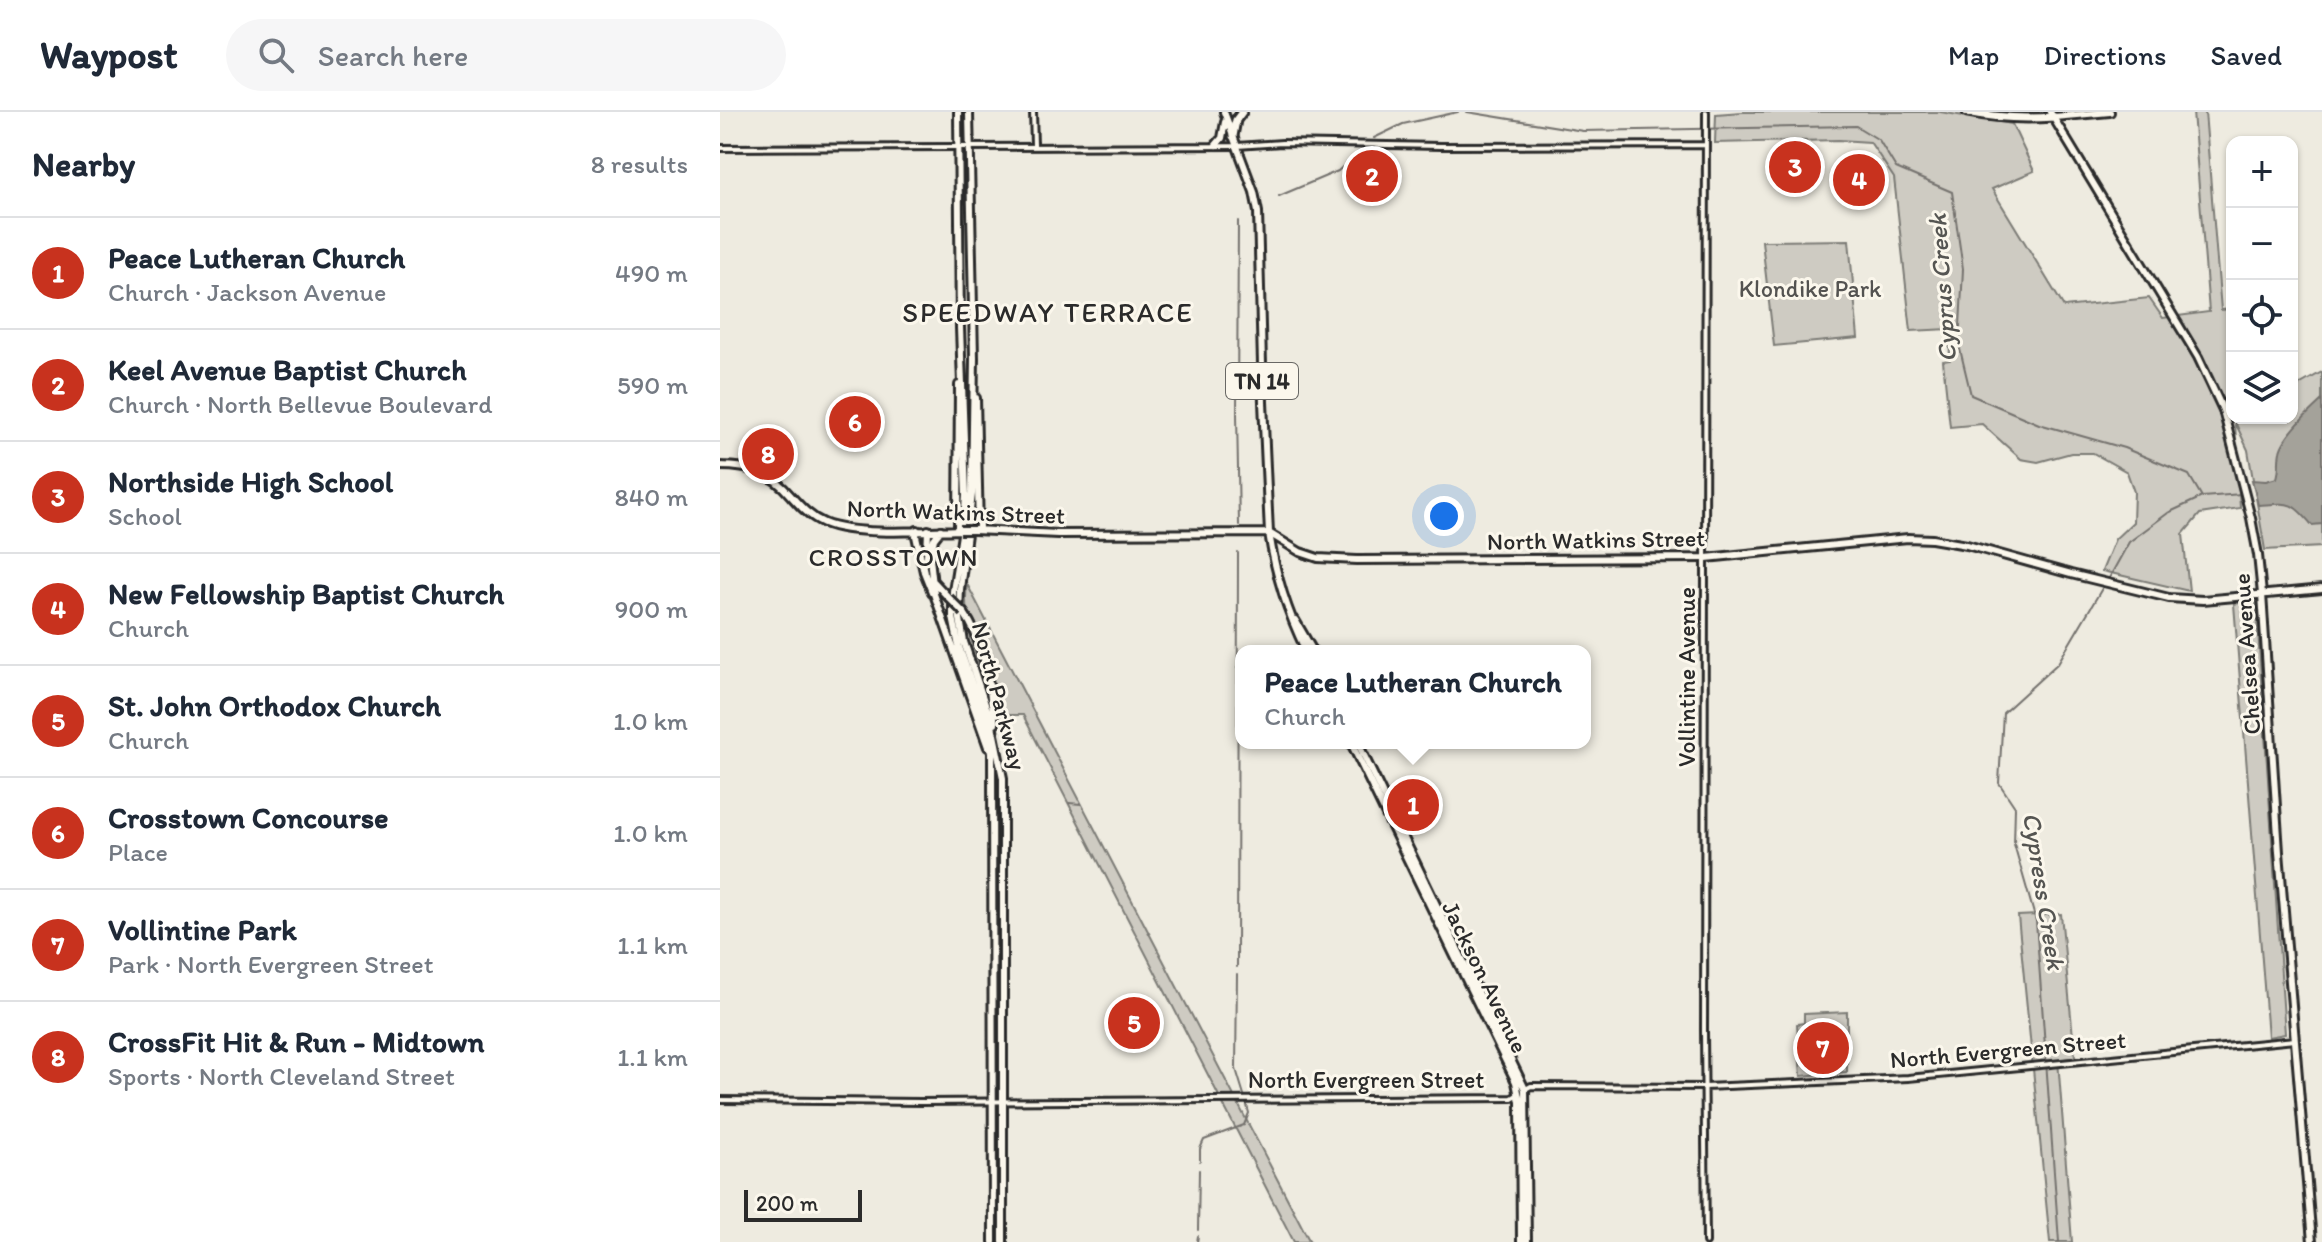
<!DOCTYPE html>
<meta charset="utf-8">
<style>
:root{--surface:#fff;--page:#f6f6f7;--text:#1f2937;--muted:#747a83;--line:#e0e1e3;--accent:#c8321e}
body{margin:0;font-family:Itim,sans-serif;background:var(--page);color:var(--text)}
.controls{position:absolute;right:24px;top:24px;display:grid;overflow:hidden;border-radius:16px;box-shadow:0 2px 6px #0004}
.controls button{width:72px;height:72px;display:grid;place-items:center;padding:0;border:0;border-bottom:2px solid var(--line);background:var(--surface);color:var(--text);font:40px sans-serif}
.scale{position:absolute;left:24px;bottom:20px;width:118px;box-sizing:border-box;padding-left:8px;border:4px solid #2b2b2b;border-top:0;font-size:22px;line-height:28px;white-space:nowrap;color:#2b2b2b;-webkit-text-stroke:6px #fbf7ec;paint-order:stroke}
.you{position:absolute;left:724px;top:404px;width:28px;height:28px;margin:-20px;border:6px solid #fff;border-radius:50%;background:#1a73e8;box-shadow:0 0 0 12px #1a73e833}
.badge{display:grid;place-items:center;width:52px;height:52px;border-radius:50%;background:var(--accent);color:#fff;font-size:26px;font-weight:700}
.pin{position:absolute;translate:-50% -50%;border:4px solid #fff;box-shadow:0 2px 8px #0006}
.popup{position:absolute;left:515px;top:533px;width:356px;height:104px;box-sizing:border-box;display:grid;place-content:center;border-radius:16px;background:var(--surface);filter:drop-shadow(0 2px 6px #0005);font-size:26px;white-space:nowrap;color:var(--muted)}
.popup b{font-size:30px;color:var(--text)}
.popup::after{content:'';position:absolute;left:50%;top:100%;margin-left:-16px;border:16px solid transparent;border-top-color:var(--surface)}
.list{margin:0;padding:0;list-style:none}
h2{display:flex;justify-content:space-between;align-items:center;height:104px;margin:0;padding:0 32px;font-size:34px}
h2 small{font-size:26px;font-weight:400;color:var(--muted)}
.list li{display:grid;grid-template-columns:52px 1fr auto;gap:24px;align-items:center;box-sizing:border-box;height:112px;padding:0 32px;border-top:2px solid var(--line)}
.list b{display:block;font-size:30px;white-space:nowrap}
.list p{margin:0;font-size:26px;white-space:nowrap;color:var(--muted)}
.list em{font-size:26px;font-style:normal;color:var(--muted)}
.icon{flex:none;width:44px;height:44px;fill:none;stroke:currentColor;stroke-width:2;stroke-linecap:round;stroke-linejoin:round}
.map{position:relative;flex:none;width:1602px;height:1130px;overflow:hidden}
header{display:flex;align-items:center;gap:48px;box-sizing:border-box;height:112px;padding:0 40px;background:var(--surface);border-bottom:2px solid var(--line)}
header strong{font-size:38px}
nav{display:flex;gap:44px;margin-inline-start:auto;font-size:28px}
.search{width:560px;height:72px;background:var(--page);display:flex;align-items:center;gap:20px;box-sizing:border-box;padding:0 28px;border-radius:44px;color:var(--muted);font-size:30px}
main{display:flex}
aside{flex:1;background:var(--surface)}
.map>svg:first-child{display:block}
.green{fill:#cecbc2;stroke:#7c7b76;stroke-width:2}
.water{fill:#a4a29a;stroke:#74726e;stroke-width:2}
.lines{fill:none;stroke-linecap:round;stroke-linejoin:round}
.stream{stroke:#74726e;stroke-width:2}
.minor-casing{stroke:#2b2b2b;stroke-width:10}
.major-casing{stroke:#2b2b2b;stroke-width:12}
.highway-casing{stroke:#2b2b2b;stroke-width:13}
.minor{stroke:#fbf7ec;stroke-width:4}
.major{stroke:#fbf7ec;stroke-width:6}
.highway{stroke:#fbf7ec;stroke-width:7}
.major-bridge-casing{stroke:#2b2b2b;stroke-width:12;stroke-linecap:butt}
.major-bridge{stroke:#fbf7ec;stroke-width:6}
.labels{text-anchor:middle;stroke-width:6;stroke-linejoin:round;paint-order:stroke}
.shield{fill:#fbf7ec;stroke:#696865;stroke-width:2}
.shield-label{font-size:22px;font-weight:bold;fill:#2b2b2b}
.park-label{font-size:24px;fill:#545351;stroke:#fbf7ec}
.street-label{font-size:24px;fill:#2b2b2b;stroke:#fbf7ec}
.water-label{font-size:26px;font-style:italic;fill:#555552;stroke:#fbf7ec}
.neighbourhood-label{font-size:26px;letter-spacing:2px;fill:#2b2b2b;stroke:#fbf7ec}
.quarter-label{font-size:28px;letter-spacing:2px;fill:#2b2b2b;stroke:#fbf7ec}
</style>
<header>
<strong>Waypost</strong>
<div class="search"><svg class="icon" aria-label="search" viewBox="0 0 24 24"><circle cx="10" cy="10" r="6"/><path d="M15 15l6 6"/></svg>Search here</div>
<nav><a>Map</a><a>Directions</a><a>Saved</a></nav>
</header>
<main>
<aside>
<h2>Nearby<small>8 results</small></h2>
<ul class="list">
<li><span class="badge">1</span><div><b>Peace Lutheran Church</b><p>Church · Jackson Avenue</p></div><em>490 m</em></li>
<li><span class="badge">2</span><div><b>Keel Avenue Baptist Church</b><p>Church · North Bellevue Boulevard</p></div><em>590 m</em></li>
<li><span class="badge">3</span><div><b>Northside High School</b><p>School</p></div><em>840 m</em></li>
<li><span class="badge">4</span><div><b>New Fellowship Baptist Church</b><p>Church</p></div><em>900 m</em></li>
<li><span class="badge">5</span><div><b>St. John Orthodox Church</b><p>Church</p></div><em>1.0 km</em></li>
<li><span class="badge">6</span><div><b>Crosstown Concourse</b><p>Place</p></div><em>1.0 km</em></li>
<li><span class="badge">7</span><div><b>Vollintine Park</b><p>Park · North Evergreen Street</p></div><em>1.1 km</em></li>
<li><span class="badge">8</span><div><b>CrossFit Hit &amp; Run - Midtown</b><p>Sports · North Cleveland Street</p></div><em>1.1 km</em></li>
</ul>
</aside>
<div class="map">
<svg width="1602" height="1130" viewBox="0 0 1602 1130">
<rect width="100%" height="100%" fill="#eeebe0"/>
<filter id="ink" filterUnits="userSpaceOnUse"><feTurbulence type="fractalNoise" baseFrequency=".0125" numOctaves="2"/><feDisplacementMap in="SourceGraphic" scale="16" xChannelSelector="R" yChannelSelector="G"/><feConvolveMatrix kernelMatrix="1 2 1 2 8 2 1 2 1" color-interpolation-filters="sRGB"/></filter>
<g filter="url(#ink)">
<path class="green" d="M1022,0H1220L1292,12L1314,59L1272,77L1344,195L1429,186L1443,206L1489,200L1473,0H1485L1501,198L1512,197V306H1572V277L1602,260V435L1545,438L1528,338L1515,310L1520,396L1480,402L1463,422L1469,479L1382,459L1395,427L1413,410L1414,380L1407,360L1373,341H1351L1318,350L1301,347L1262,312L1230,315L1223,249L1230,248L1229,217L1191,219L1174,66L1150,30L1119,28L995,31L996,2Z
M1129,128L1138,226L1054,234L1042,129Z
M247,472L590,1130H574L303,603H279C262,561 241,517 247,472Z
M1536,488L1565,922L1548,925L1514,492Z
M1341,802L1355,945L1338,948L1352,1130H1330L1298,804Z
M1127,900V960L1081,964L1077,912L1084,911V902Z"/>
<path class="water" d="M1602,288V412L1592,413C1571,388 1570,391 1538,393L1532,368L1546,369L1557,366C1560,357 1558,349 1560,340C1563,324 1590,299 1602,288Z"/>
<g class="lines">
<path class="stream" d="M747,0L863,19L1136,14L1159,28L1176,56L1232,80L1243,157L1239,233L1251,283L1319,312L1404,336L1469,363L1482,385
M654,26L683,12L738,0
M559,84L618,59L639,40
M518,109L517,302L519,413
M1388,468L1409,430L1448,401L1482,385L1522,382
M349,691L361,692
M517,855L518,441
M517,862L516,957L524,983
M480,1049V1037L484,1028L524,1013L529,1001L526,990
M478,1118L479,1058
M477,1130L478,1124
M1339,1130L1316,809L1294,732L1295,695L1279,671L1283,601L1338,551L1384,473"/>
<defs>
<path id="minor" d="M313,0L314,33
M0,36L517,34L562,31L720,34L986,33
M804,978L811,974L985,975L1188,966L1575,928
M0,988L201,990L792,986L797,983
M986,1130L984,919L986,0"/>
<path id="major" d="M238,0L240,216L246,384L244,410L233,479V505L239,535L267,616L272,640L273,1130
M249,0L254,246L252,382L240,477L239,501L244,530L272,613L283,666V1130
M504,0L534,80L538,100L543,290L549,421C556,465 567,499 586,539
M1330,0L1478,245L1503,298L1531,406L1538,443L1542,482L1559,740L1592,1130
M1334,5L1390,0
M496,33L502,26L505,10
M256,286L259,418
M0,354C30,354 51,360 71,384C81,395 90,405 104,411C135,424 205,419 240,418
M197,418L196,424L204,460L212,480
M221,418L214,427L210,446L214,482L268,635
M238,418L239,273
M254,418L338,422L549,421L580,440L598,446L637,448L986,446L1188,426L1212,427L1247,433L1351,462L1449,486L1483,488L1602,477
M207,444L208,418
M214,470L228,485
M244,501C266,532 269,575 275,612
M575,508L593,539
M631,631L796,970L800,990L801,1130
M638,631L805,977L807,1130"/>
<path id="highway" d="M1247,0C1276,6 1304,7 1334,5
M513,24L516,8L522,0"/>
</defs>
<use href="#minor" class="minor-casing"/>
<use href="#major" class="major-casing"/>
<use href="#highway" class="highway-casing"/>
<use href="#minor" class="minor"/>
<use href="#major" class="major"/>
<use href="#highway" class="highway"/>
<defs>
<path id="major-bridge" d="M240,418H254
M228,485L244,501"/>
</defs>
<use href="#major-bridge" class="major-bridge-casing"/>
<use href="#major-bridge" class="major-bridge"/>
</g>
</g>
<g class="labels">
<rect class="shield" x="506" y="251" width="72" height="36" rx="6"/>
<g class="shield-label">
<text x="542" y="277">TN 14</text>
</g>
<g class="park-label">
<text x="1090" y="185">Klondike Park</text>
</g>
<g class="street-label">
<text transform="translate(236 400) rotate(2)" y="8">North Watkins Street</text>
<text transform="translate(876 428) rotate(-1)" y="8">North Watkins Street</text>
<text transform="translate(1527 542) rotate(-94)" y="8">Chelsea Avenue</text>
<text transform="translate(967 565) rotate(-90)" y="8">Vollintine Avenue</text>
<text transform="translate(279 584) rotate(75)" y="8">North Parkway</text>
<text transform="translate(765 865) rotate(64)" y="8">Jackson Avenue</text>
<text transform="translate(1288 938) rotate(-5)" y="8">North Evergreen Street</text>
<text x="646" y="976">North Evergreen Street</text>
</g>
<g class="water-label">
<text transform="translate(1222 176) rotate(-94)" y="9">Cyprus Creek</text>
<text transform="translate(1324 779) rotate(81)" y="9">Cypress Creek</text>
</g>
<g class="neighbourhood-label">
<text x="174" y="454">CROSSTOWN</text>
</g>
<g class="quarter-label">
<text x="328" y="210">SPEEDWAY TERRACE</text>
</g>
</g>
</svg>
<div class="controls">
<button>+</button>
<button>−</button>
<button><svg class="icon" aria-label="locate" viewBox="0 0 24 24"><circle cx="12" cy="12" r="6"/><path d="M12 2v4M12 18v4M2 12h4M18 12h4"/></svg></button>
<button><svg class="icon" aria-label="layers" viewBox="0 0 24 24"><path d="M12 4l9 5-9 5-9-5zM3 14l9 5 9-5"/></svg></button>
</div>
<div class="scale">200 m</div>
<div class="you"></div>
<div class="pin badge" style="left:693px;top:693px">1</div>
<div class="popup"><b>Peace Lutheran Church</b>Church</div>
<div class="pin badge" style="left:652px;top:64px">2</div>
<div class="pin badge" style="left:1075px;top:55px">3</div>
<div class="pin badge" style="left:1139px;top:68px">4</div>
<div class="pin badge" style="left:414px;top:911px">5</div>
<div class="pin badge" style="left:135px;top:310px">6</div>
<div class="pin badge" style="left:1103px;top:936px">7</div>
<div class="pin badge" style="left:48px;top:342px">8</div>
</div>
</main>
